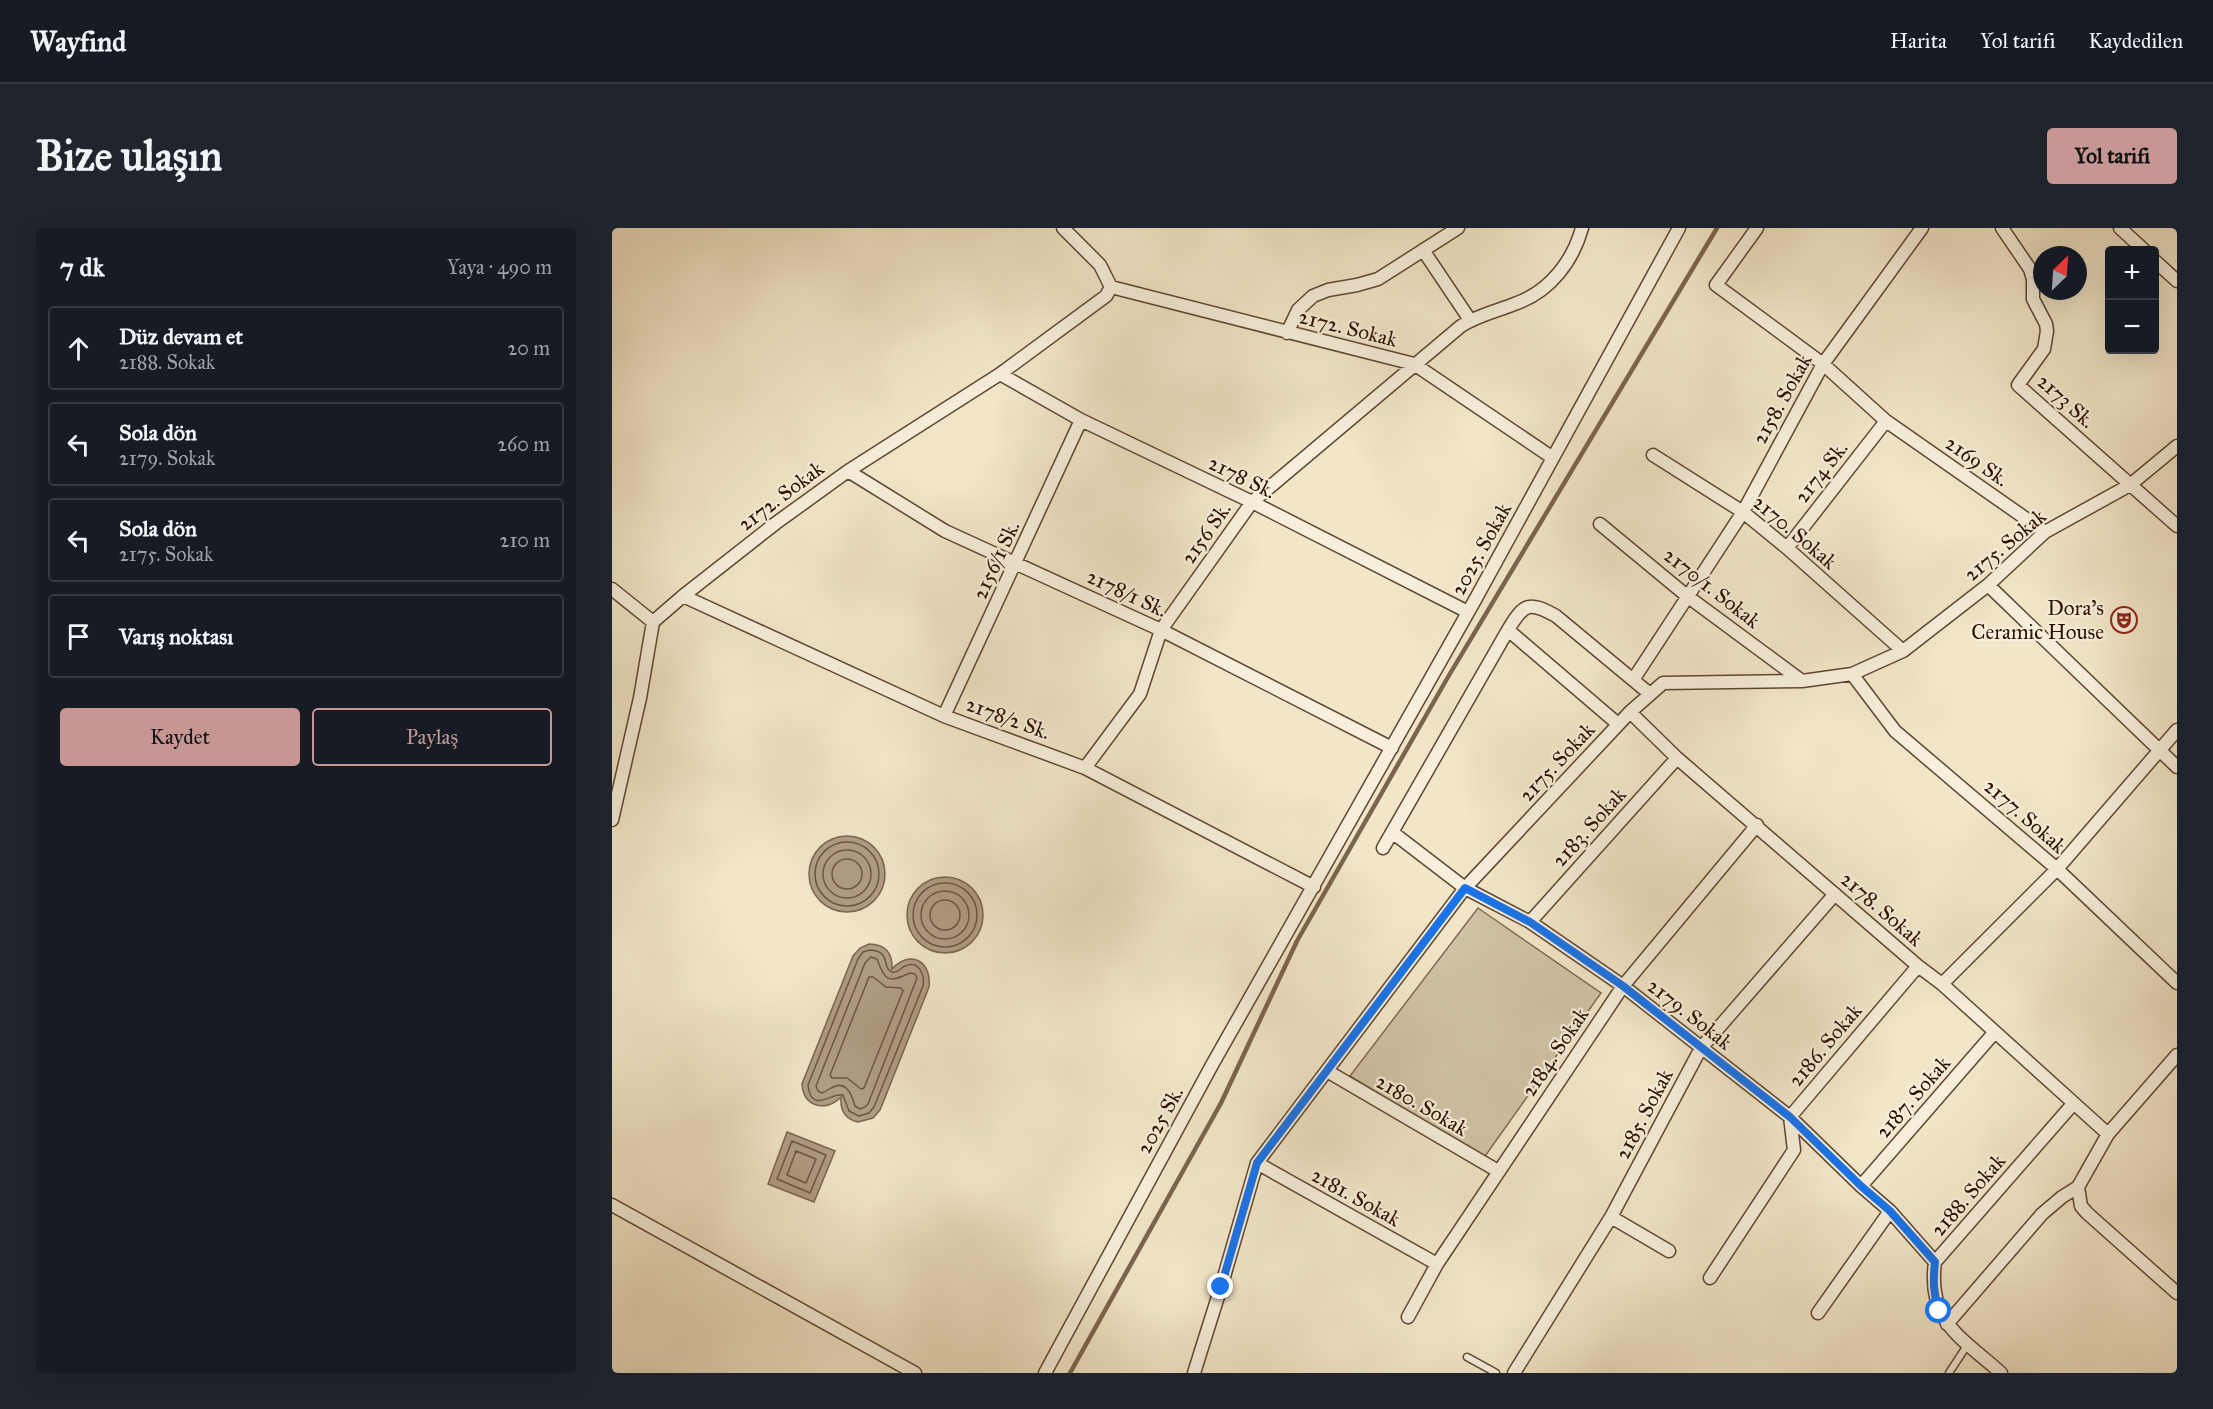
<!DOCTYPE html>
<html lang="tr">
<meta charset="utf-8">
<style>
:root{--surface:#171b24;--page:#20242c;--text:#f1f3f6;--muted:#9ea1a6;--line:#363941;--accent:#c59692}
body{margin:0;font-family:"IM FELL Great Primer",serif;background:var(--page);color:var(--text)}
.controls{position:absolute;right:18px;top:18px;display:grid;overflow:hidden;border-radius:6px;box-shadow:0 6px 24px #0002}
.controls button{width:54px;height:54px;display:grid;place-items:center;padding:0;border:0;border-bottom:2px solid var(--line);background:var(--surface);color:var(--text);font:30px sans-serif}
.compass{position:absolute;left:1421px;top:18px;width:54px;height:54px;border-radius:50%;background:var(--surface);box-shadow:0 6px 24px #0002;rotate:25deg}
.stop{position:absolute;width:18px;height:18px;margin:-14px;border:4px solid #1a73e8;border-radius:50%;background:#fff}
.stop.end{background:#1a73e8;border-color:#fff;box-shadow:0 2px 6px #0008}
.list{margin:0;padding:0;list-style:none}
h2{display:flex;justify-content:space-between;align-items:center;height:78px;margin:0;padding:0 24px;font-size:26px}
h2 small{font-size:20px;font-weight:400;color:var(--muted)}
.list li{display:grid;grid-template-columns:39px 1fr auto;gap:18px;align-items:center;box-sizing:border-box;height:84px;margin:0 12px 12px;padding:0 12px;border:2px solid var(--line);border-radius:6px}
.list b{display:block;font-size:22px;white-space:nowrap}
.list p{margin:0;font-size:20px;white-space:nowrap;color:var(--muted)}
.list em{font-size:20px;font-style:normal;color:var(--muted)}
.actions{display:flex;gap:12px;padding:18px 24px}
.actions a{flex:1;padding:14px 0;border:2px solid var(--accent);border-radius:6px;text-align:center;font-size:21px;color:var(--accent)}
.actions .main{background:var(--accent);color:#111}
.icon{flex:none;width:33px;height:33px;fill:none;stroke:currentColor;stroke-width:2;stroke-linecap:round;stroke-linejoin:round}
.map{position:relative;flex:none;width:1565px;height:1145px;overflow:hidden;border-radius:6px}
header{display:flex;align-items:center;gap:36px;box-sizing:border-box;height:84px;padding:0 30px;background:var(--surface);border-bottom:2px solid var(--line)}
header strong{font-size:28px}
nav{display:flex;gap:33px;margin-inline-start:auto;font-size:21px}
.intro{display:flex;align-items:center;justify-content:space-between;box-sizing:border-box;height:144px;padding:0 36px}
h1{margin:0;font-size:42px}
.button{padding:15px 27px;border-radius:6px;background:var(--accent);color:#111;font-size:21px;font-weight:700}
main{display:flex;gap:36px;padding:0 36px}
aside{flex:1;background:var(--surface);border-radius:6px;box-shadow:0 6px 24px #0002}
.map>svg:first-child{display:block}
.green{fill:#d1c2a6;stroke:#806953;stroke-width:1.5}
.water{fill:#af9d84;stroke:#7b654f;stroke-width:1.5}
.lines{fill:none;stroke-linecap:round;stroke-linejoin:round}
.shore{stroke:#6e5642;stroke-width:1.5}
.stream{stroke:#7b654f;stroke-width:4.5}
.service-casing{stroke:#5f4632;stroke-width:9}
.minor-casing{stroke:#5f4632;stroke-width:15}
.service{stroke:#f7efdb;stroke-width:6}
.minor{stroke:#f7efdb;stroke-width:12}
.route{stroke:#1a73e8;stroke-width:8}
.labels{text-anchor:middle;stroke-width:4.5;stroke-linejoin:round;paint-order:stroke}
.street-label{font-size:21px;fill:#2e1000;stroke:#f7efdb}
.poi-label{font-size:21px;fill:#2e1000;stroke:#f7efdb;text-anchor:end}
</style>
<header>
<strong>Wayfind</strong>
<nav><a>Harita</a><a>Yol tarifi</a><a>Kaydedilen</a></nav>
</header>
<div class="intro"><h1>Bize ulaşın</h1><a class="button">Yol tarifi</a></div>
<main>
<aside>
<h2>7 dk<small>Yaya · 490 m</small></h2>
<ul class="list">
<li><svg class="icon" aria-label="ahead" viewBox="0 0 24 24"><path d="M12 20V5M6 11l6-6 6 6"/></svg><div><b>Düz devam et</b><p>2188. Sokak</p></div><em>20 m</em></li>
<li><svg class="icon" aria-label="left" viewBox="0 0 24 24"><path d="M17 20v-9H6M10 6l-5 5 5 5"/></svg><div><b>Sola dön</b><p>2179. Sokak</p></div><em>260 m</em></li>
<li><svg class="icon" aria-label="left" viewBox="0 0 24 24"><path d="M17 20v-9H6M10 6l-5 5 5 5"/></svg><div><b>Sola dön</b><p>2175. Sokak</p></div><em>210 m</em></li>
<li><svg class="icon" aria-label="arrive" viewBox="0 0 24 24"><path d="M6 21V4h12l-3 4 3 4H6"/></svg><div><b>Varış noktası</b></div></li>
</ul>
<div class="actions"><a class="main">Kaydet</a><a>Paylaş</a></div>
</aside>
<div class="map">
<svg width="1565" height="1145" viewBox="0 0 1565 1145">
<rect width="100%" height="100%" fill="#f2e6c8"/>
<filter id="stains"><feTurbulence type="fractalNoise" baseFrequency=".00333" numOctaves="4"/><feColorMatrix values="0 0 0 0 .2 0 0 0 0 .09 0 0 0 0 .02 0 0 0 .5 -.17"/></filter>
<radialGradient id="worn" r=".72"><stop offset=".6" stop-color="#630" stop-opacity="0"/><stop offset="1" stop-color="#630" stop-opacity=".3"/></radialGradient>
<path class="green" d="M866,680L989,765L871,931L738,848Z"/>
<path class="water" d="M197 646a38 38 0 1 1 76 0a38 38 0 1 1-76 0Z
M295 687a38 38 0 1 1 76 0a38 38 0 1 1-76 0Z
M257,716C273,716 281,725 280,741C298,721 320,733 317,759L268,882L261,890L246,894C233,891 228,882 229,869C215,884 191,880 190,856L241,728L248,720Z
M175,904L223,923L202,974L156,956Z"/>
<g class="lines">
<path class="shore" d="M203 646a32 32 0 1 1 64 0a32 32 0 1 1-64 0Z
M211 646a24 24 0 1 1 48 0a24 24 0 1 1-48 0Z
M220 646a15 15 0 1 1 30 0a15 15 0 1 1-30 0Z
M301 687a32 32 0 1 1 64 0a32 32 0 1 1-64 0Z
M309 687a24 24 0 1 1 48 0a24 24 0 1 1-48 0Z
M318 687a15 15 0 1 1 30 0a15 15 0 1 1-30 0Z
M258,722C280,723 269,740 280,744C286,746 288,740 293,738C307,732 313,747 311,758L262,879L257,885L247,888L237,883L231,867C220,864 199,887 196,857L246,731L251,724Z
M259,729L265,731C273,754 277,755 298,745L303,746L305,750L256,876L253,879L248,881L243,878C240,867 234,851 219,860C216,862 213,864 210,865L206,863L204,858L253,735Z
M257,749H261L274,759L289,760L291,763L252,860L249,861L235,850H220L218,847Z
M180,913L214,927L198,965L165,951Z
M184,923L204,931L194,955L175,947Z"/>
<path class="stream" d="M458,1145L609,875L685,713L836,449L1105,0"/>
<defs>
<path id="service" d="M855,1129L884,1145
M1337,1145L1356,1116"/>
<path id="minor" d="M1145,0L1104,57L1211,136L1274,193L1433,304
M1390,0L1418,41L1421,51V71L1434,96L1435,103L1432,121L1406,157L1565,298
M1508,0L1532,22
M811,22L858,92
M1542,32L1565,53
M499,59L802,136L941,230
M675,105L686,82L701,68L716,62L745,57L766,51L846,0
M388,146L469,192L640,274L856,384
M1041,227L1131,284L1175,320L1291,423
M236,243L333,303L549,402L780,520
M988,296L1075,368L1190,453
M1175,320L1274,193
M1376,357L1565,539
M0,361L41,394
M71,368L332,488L473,540L702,659
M896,402L1006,496
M1240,446L1283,503L1445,641L1565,755
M1021,452L1131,284L1211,136L1310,0
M1018,484L1065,530L1306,738L1330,756L1496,906
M332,488L469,192
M473,540L528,466L549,402L640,274L849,98C866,87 886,83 905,75C938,63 961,33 970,0
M0,592L28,470L41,394L71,368L164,295L236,243L388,146L494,68L499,59L488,37L451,0
M780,604L853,660L918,694L1011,758L1178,889L1249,958L1278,983L1323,1034
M771,620L896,402C912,375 917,373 944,388L1038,466
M918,694L1065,530
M1330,756L1445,641L1565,502
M715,843L886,943
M645,935L825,1036
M1249,958L1382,805
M1466,959L1496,906L1565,827
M1466,959L1469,978L1475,985L1565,1065
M0,977L303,1145
M999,989L1057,1023
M1098,1050L1182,922L1178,889L1306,738
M1206,1085L1278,983
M796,1089L825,1036L1011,758L1145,597
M1335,1096L1430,986L1450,969L1466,959
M433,1145L600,837L863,372L1067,0
M582,1145L609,1059L645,935L853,660L1018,484L1051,455L1190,453L1240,446L1291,423L1376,357L1433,304L1518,257L1565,218
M902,1145L999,989L1089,820L1223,666
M1389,1145C1349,1109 1315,1094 1323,1034L1461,876"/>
</defs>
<use href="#service" class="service-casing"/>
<use href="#minor" class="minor-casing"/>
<use href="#service" class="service"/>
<use href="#minor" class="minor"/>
</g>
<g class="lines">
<path class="route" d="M609,1059L645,935L853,660L918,694L1011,758L1178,889L1249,958L1278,983L1323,1034C1321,1052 1321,1066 1327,1083"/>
</g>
<defs>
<symbol id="theatre-ring" viewBox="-11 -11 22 22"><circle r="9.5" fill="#f7efdb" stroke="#8f2418" stroke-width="1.5"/><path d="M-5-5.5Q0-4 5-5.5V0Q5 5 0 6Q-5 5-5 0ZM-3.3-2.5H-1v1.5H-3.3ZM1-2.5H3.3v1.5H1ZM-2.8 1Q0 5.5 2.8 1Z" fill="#8f2418"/></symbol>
</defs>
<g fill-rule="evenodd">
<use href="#theatre-ring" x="1497" y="377" width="30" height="30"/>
</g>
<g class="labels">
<g class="street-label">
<text transform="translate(736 100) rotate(14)" y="7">2172. Sokak</text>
<text transform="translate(1170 171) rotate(-61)" y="7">2158. Sokak</text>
<text transform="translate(1454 173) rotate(42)" y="7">2173 Sk.</text>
<text transform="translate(1365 233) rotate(35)" y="7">2169 Sk.</text>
<text transform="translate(1209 244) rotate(-52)" y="7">2174 Sk.</text>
<text transform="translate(630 249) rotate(26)" y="7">2178 Sk.</text>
<text transform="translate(169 268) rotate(-37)" y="7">2172. Sokak</text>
<text transform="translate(1183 304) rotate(40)" y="7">2170. Sokak</text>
<text transform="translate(594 305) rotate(-55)" y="7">2156 Sk.</text>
<text transform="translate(1393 317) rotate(-40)" y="7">2175. Sokak</text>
<text transform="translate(869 321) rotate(-61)" y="7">2025. Sokak</text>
<text transform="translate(384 332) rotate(-65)" y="7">2156/1 Sk.</text>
<text transform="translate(1100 360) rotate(38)" y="7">2170/1. Sokak</text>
<text transform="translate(515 365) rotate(25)" y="7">2178/1 Sk.</text>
<text transform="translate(396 490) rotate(20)" y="7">2178/2 Sk.</text>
<text transform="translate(945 534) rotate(-47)" y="7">2175. Sokak</text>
<text transform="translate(1413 588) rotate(41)" y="7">2177. Sokak</text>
<text transform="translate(977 599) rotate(-48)" y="7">2183. Sokak</text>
<text transform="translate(1270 681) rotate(41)" y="7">2178. Sokak</text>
<text transform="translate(1078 786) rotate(38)" y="7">2179. Sokak</text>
<text transform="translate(1213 817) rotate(-50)" y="7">2186. Sokak</text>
<text transform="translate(943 824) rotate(-56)" y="7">2184. Sokak</text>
<text transform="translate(1301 869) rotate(-49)" y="7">2187. Sokak</text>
<text transform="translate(810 877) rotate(30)" y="7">2180. Sokak</text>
<text transform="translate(1032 886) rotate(-62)" y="7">2185. Sokak</text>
<text transform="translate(548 892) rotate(-61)" y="7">2025 Sk.</text>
<text transform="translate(1356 967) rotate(-49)" y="7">2188. Sokak</text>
<text transform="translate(744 969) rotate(29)" y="7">2181. Sokak</text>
</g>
<g class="poi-label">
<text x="1492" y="387">Dora's<tspan x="1492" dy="24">Ceramic House</tspan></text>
</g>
</g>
<rect width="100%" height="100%" filter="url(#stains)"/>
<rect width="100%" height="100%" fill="url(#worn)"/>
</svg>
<div class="controls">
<button>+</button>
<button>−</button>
</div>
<svg class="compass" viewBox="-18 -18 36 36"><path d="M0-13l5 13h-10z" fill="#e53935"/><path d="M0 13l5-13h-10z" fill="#9ea1a6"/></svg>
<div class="stop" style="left:1327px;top:1083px"></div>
<div class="stop end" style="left:609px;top:1059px"></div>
</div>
</main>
